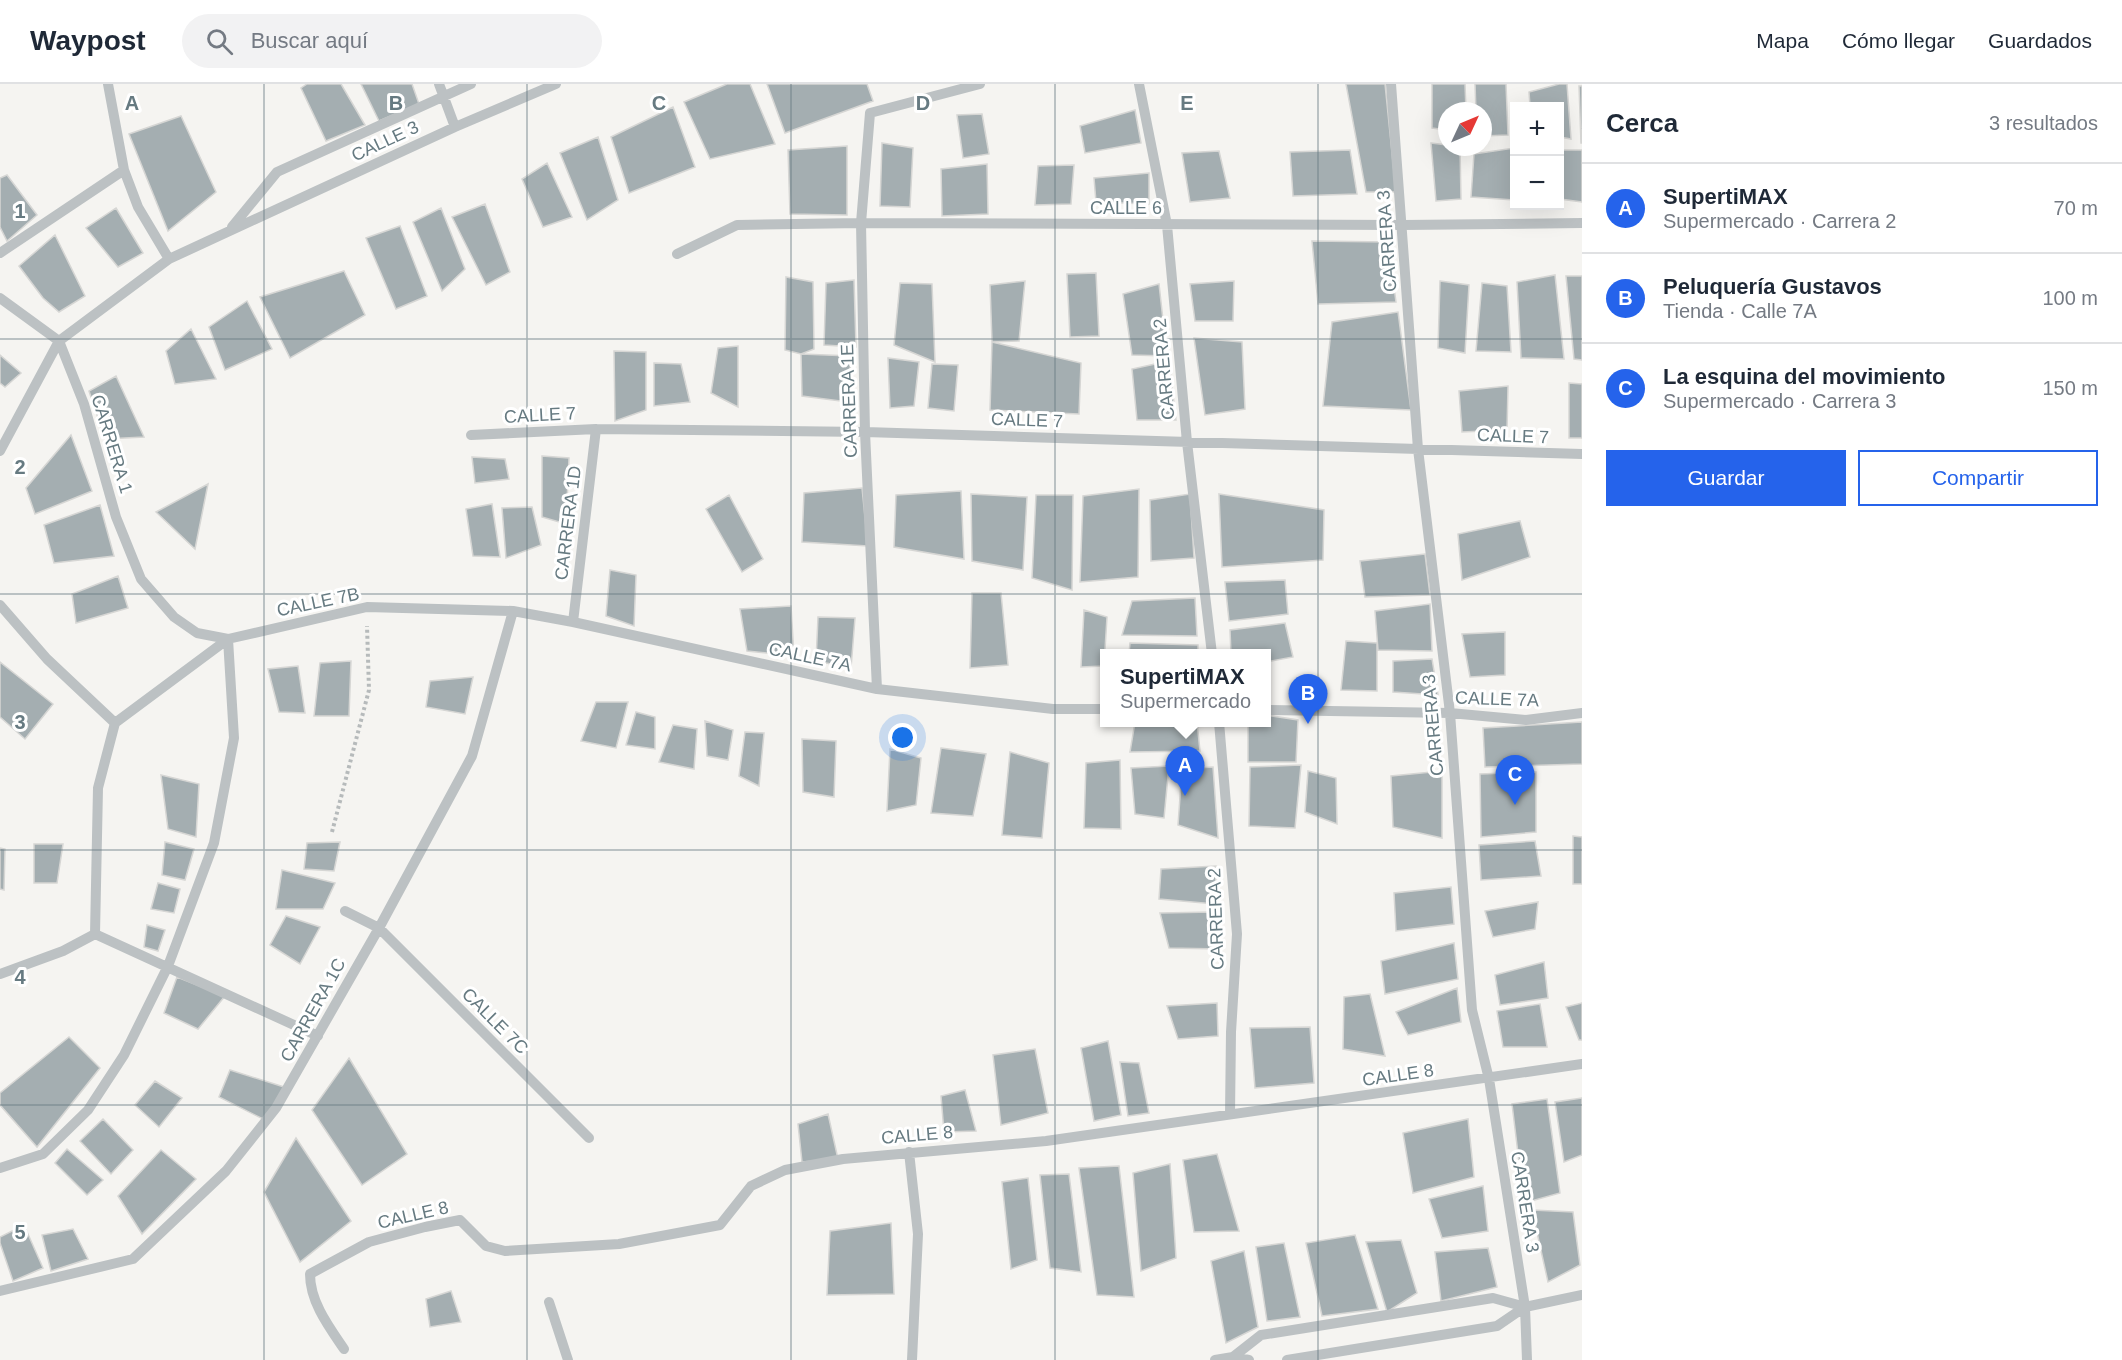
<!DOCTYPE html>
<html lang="es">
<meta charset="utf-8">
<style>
:root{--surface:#fff;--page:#f2f2f3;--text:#1f2937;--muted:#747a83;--line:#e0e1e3;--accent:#2563eb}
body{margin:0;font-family:Helvetica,sans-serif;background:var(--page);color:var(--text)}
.controls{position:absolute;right:18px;top:18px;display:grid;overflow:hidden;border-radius:0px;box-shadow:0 6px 24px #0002}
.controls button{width:54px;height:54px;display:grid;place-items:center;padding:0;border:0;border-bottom:2px solid var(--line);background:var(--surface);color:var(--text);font:30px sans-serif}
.compass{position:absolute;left:1438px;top:18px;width:54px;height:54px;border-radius:50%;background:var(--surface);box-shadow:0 6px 24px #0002;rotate:46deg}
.you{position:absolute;left:903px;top:654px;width:21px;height:21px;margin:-15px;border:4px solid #fff;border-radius:50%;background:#1a73e8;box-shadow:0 0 0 9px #1a73e833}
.badge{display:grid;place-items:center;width:39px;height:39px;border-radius:50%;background:var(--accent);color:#fff;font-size:20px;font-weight:700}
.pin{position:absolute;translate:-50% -50px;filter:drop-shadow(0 2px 3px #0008)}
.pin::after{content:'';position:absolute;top:32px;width:21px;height:18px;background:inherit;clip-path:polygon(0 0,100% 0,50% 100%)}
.popup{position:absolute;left:1100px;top:565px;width:171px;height:78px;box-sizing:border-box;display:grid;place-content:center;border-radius:0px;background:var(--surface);filter:drop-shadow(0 2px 4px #0005);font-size:20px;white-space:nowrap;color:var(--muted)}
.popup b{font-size:22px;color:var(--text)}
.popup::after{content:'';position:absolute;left:50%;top:100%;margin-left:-12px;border:12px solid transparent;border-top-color:var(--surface)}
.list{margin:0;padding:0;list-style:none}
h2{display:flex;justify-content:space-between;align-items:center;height:78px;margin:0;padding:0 24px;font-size:26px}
h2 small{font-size:20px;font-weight:400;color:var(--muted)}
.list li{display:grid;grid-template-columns:39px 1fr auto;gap:18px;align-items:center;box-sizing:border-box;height:90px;padding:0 24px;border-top:2px solid var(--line)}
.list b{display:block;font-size:22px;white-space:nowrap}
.list p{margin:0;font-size:20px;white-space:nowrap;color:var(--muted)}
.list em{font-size:20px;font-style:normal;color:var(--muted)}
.actions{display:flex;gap:12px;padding:18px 24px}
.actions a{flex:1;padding:14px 0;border:2px solid var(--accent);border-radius:0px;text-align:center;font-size:21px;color:var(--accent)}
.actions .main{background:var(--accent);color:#fff}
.icon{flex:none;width:33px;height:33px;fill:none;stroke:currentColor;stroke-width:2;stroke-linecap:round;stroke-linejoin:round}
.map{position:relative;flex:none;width:1582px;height:1276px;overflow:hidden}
header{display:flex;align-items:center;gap:36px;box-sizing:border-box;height:84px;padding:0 30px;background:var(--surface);border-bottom:2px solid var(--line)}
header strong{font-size:28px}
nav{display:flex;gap:33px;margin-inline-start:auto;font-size:21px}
.search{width:420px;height:54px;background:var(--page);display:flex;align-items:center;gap:15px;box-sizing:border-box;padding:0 21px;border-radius:33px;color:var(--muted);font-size:22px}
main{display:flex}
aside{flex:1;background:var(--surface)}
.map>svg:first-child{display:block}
.building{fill:#a4aeb1;stroke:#d6d6d4;stroke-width:1.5}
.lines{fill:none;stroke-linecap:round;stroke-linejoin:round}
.path{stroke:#b6babb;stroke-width:4;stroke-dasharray:3 3;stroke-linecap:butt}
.minor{stroke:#bcc1c3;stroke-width:10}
.grid{fill:none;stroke:#667a81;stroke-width:1.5;stroke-opacity:0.55}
.labels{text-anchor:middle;stroke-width:6;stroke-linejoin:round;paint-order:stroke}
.street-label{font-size:18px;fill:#667a81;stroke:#fff}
.grid-label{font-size:20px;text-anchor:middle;font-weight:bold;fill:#667a81;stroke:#fff;stroke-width:6;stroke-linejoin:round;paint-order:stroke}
</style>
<header>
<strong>Waypost</strong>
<div class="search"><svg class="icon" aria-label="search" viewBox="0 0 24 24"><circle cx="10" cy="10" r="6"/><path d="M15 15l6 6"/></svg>Buscar aquí</div>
<nav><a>Mapa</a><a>Cómo llegar</a><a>Guardados</a></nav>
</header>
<main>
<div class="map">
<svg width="1582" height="1276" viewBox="0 0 1582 1276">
<rect width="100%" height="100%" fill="#f5f4f1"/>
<path class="building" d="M307,0H341L365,41L326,57L301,4Z
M361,0H412L419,20L379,37Z
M727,0H750L775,60L710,75L684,18Z
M767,0H867L873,17L785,49Z
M1346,0H1385L1396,108H1366Z
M1432,0H1465L1466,27H1447V46L1432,44Z
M1475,0H1506L1508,51L1483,52V27H1476Z
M1559,0H1567L1571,55L1560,53V22H1530L1529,8Z
M1579,2H1582V59H1581Z
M673,23L695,83L629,109L611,53Z
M1135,26L1141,59L1085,69L1080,42Z
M982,30L989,70L963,74L957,31Z
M181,32L216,108L168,147L129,50Z
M598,53L618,116L587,136L560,69Z
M882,59L913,64L910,123L880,122Z
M1431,59L1447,61V63H1460L1461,115L1436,117Z
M847,62V131L790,130L788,66Z
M1514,64V116L1471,113L1474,70Z
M1350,66L1357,110L1293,112L1290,68Z
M1560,66H1582V118L1560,115Z
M1219,67L1230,114L1190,118L1182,69Z
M547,79L572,133L543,143L522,95Z
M987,80L988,130L942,132L941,85Z
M1074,81L1071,120L1035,121L1038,82Z
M1149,89V120L1096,118L1094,94Z
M7,91L37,131L7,157L0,143V94Z
M485,120L510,188L486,201L452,133Z
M116,124L143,169L118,183L86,144Z
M441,124L465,185L442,207L413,138Z
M400,142L427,212L396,225L366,154Z
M55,151L85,212L59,228L43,214L19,182Z
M1312,157L1388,158L1396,218L1318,220Z
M344,187L365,231L290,274L260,213Z
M1096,189L1099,252L1070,253L1067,190Z
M1555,191L1564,275L1521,274L1517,198Z
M1566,192H1582V276L1574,275Z
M786,193L813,198L814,265L801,270L785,266Z
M854,196L856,263L824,261L826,199Z
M1025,197L1019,257L992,258L990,201Z
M1234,197L1233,237H1195L1190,200Z
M1440,197L1469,201L1465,269L1438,264Z
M900,199L932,200L935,278L894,261Z
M1482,199L1507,202L1511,268L1476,267Z
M1159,200L1167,272L1132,271L1123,210Z
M247,217L272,265L225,286L209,243Z
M1398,228L1411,326L1323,322L1332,238Z
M191,245L216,295L175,300L166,267Z
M1194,254L1242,258L1245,325L1205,331Z
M992,258L1081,279L1079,330L990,326Z
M738,262V323L711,309L718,264Z
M614,267L646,268V326L615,337Z
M801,270L851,272L848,318L802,312Z
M0,271L21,289L5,303L0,299Z
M888,274L919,278L914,322L890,324Z
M1169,277L1176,336H1137L1132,285Z
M654,279L681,280L690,318L654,322Z
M932,280L958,281L954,327L928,324Z
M116,292L144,353L105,355L89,307Z
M1569,299L1582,300V354H1569Z
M1508,302L1507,346L1462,348L1459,307Z
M71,351L92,407L35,430L26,404Z
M542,372L569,374L566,440L542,433Z
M472,373L505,375L509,395L475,399Z
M208,400L195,465L156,428Z
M862,404L868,462L802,458L804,409Z
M1139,405L1138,493L1080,498L1083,412Z
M961,407L964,475L894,463L896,411Z
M971,410L1027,413L1023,486L972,477Z
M1190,410L1194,474L1151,477L1150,416Z
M1219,410L1324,426L1323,476L1222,483Z
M729,411L763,475L742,488L706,425Z
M1036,411H1073L1072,506L1032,494Z
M492,420L500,473L473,472L466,425Z
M100,421L114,472L54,479L44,441Z
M532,423L541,461L506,474L502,424Z
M1520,437L1530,473L1462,496L1458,450Z
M1425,470L1430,511L1365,513L1360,477Z
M610,486L636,491L634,542L606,532Z
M118,492L128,524L76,539L72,510Z
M1285,496L1288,530L1229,537L1225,498Z
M972,509H1001L1008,581L970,584Z
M1195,514L1197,552L1122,551L1132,517Z
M1430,520L1432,567L1378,566L1375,527Z
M791,522L794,572L747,567L740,525Z
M1084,526L1107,533L1104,582L1081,583Z
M818,533L855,534L851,584L816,577Z
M1285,539L1293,573L1266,578V570H1231L1230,546Z
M1505,548V591L1470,593L1462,550Z
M1346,557L1377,559V607L1341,606Z
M1130,559L1198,561V570H1129Z
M1432,575L1438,611L1393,608V577Z
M351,577L349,632H314L320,579Z
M0,578L53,620L25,655L0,633Z
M298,582L305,629L279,628L268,585Z
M473,593L465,630L426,623L430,597Z
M596,618H628L616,664L581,657Z
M636,628L655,633V665L626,661Z
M1266,631L1298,636L1296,678H1248V638H1266Z
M705,637L733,646L728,676L707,672Z
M1135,638H1197L1200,667L1130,668Z
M1582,638V680L1485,683L1483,644Z
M673,641L697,645L694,685L659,678Z
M745,648L764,649L759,702L739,692Z
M802,655L836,657L834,713L803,708Z
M941,664L986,670L973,732L931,729Z
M890,665L921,674L916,721L887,727Z
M1010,668L1049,679L1042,754L1002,751Z
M1120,676L1121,745L1084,744L1086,679Z
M1301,681L1295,744L1249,742L1250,683Z
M1169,682L1164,734L1135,730L1131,684Z
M1213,683L1218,754L1178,741L1182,685Z
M1308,687L1336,694L1337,740L1305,728Z
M1442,687V754L1393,743L1391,692Z
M1536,688V748L1481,753L1480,690Z
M161,691L199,700L196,753L168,745Z
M1573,752L1582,753V800H1573Z
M1535,757L1541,792L1481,796L1479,761Z
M165,758L194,765L185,796L162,791Z
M340,758L334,787L304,785L307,759Z
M34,760H63L57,799H34Z
M0,764L5,765L4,806L0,805Z
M1216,782L1215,820L1159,815L1161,785Z
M282,786L335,799L323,825H276Z
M158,799L180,805L174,829L151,825Z
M1451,803L1454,840L1396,847L1394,809Z
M1538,818L1535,845L1493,853L1485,827Z
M1213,828L1220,865L1169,864L1160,829Z
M286,832L320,843L300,880L270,861Z
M147,841L165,846L158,867L144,863Z
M1454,859L1458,895L1385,910L1381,877Z
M1544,878L1548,914L1500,921L1495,891Z
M177,893L225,912L198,945L164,929Z
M1457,904L1461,938L1408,951L1396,928Z
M1370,910L1385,972L1343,965L1344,913Z
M1217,919L1218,952L1178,955L1167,922Z
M1582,919V956H1579L1566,923Z
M1540,920L1547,963H1503L1497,927Z
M1310,943L1314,999L1255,1004L1250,944Z
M69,953L100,984L37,1063L0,1021V1009Z
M1108,957L1121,1031L1094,1037L1081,964Z
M1035,965L1048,1029L1001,1041L993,971Z
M349,974L407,1070L362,1101L312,1026Z
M1120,978L1139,979L1149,1029L1128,1032Z
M230,986L284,1003L265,1036L219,1013Z
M155,997L182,1014L159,1043L135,1021Z
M965,1006L976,1047L944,1048L941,1012Z
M1582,1014V1071L1564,1078L1555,1018Z
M1547,1015L1560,1109L1524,1119L1512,1020Z
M828,1030L838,1075L802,1078L798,1040Z
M103,1035L133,1066L111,1090L80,1057Z
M1468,1035L1474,1093L1413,1109L1403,1049Z
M296,1054L351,1137L300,1178L264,1108Z
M67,1065L103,1096L87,1111L55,1079Z
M161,1066L196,1095L142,1150L118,1112Z
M1217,1070L1239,1147L1194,1148L1183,1076Z
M1170,1080L1176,1174L1141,1187L1133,1089Z
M1119,1082L1134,1213L1097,1211L1079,1084Z
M1069,1090L1081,1188L1050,1184L1040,1091Z
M1028,1094L1037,1176L1011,1185L1002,1098Z
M1483,1102L1488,1147L1442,1154L1429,1115Z
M1532,1126L1573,1128L1580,1181L1548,1198Z
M891,1139L894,1210L827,1211L830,1147Z
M24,1141L43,1184L13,1197L0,1159V1153Z
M73,1145L88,1175L51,1187L42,1151Z
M1355,1151L1378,1225L1322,1232L1306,1159Z
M1401,1156L1417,1209L1387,1228L1366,1158Z
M1284,1159L1300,1233L1267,1237L1256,1163Z
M1488,1164L1497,1203L1441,1217L1435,1168Z
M1244,1167L1258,1243L1226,1259L1211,1177Z
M451,1207L461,1238L430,1243L426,1215Z"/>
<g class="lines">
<path class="path" d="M332,748L369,606L367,542"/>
<path class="minor" d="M108,0L124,86L138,123L169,175
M439,0L455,43
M1139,0L1167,141L1187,358L1212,570
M1391,0L1418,365L1450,629L1472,926L1489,995L1525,1223L1527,1276
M232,143L277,88L471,0
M0,169L124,86
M677,170L737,141L861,139L1403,141L1582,139
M0,214L59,257L84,320L116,433L141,495L174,533L197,549L228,555L367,523L513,527L573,538L877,605L1053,625H1104
M471,351L596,345L865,348L1582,370
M0,367L59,257L169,175L455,43L556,0
M0,521L47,575L115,639
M573,538L596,345
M877,605L865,348L861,139L870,29L980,0
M1266,626L1450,629L1526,636L1582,629
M1219,638L1237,850L1231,948L1230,1030
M345,827L379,844L589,1054
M95,850L98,704L115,639L228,555
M95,850L318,952
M0,890L63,867L95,850
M909,1068L918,1150L912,1276
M0,1084L43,1070L88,1026L124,971L168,882L214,759L234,654L228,555
M0,1207L133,1175L226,1087L276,1024L379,844L472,672L513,527
M549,1218L568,1276
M344,1265C329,1243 310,1218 310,1190L369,1158L425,1143L460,1136L486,1162L505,1167L619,1160L720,1141L751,1102L785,1086L843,1075L1046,1057L1582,980
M1233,1273L1261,1251L1493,1214L1525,1223
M1215,1276L1233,1273L1249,1276
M1287,1276L1497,1242L1525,1223L1582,1211"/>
</g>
<path class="grid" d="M264,0V1276M527,0V1276M791,0V1276M1055,0V1276M1318,0V1276M0,255H1582M0,510H1582M0,766H1582M0,1021H1582"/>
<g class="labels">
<g class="street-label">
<text transform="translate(385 57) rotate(-25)" y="6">CALLE 3</text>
<text x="1126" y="130">CALLE 6</text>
<text transform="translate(1387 157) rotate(-94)" y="6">CARRERA 3</text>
<text transform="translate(1164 285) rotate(-95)" y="6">CARRERA 2</text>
<text transform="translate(849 317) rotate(-92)" y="6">CARRERA 1E</text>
<text transform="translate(540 331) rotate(-3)" y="6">CALLE 7</text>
<text transform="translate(1027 336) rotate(2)" y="6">CALLE 7</text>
<text transform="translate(1513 352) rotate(2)" y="6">CALLE 7</text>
<text transform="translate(112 360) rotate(73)" y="6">CARRERA 1</text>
<text transform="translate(568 439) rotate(-83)" y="6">CARRERA 1D</text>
<text transform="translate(318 518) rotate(-12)" y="6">CALLE 7B</text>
<text transform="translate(810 573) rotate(12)" y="6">CALLE 7A</text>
<text transform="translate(1497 615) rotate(2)" y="6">CALLE 7A</text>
<text transform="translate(1433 641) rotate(-95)" y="6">CARRERA 3</text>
<text transform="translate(1216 835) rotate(-92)" y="6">CARRERA 2</text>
<text transform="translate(313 926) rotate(-61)" y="6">CARRERA 1C</text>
<text transform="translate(495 937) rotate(45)" y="6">CALLE 7C</text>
<text transform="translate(1398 991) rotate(-8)" y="6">CALLE 8</text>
<text transform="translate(917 1051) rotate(-5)" y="6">CALLE 8</text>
<text transform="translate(1525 1118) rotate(81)" y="6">CARRERA 3</text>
<text transform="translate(413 1131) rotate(-13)" y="6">CALLE 8</text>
</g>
</g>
<g class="grid-label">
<text x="132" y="26">A</text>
<text x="396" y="26">B</text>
<text x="659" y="26">C</text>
<text x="923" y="26">D</text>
<text x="1187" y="26">E</text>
<text x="20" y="134">1</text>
<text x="20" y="390">2</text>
<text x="20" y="645">3</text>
<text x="20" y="900">4</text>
<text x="20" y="1155">5</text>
</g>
</svg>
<div class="controls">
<button>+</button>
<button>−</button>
</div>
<svg class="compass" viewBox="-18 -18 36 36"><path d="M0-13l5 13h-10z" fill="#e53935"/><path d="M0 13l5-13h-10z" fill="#747a83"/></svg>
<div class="you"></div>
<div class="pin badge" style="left:1185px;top:712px">A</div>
<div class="popup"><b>SupertiMAX</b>Supermercado</div>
<div class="pin badge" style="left:1308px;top:640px">B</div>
<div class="pin badge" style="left:1515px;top:721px">C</div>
</div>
<aside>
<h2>Cerca<small>3 resultados</small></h2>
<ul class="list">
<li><span class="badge">A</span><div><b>SupertiMAX</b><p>Supermercado · Carrera 2</p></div><em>70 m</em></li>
<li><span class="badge">B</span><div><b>Peluquería Gustavos</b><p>Tienda · Calle 7A</p></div><em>100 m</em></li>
<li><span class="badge">C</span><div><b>La esquina del movimiento</b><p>Supermercado · Carrera 3</p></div><em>150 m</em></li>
</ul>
<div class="actions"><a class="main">Guardar</a><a>Compartir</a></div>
</aside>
</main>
